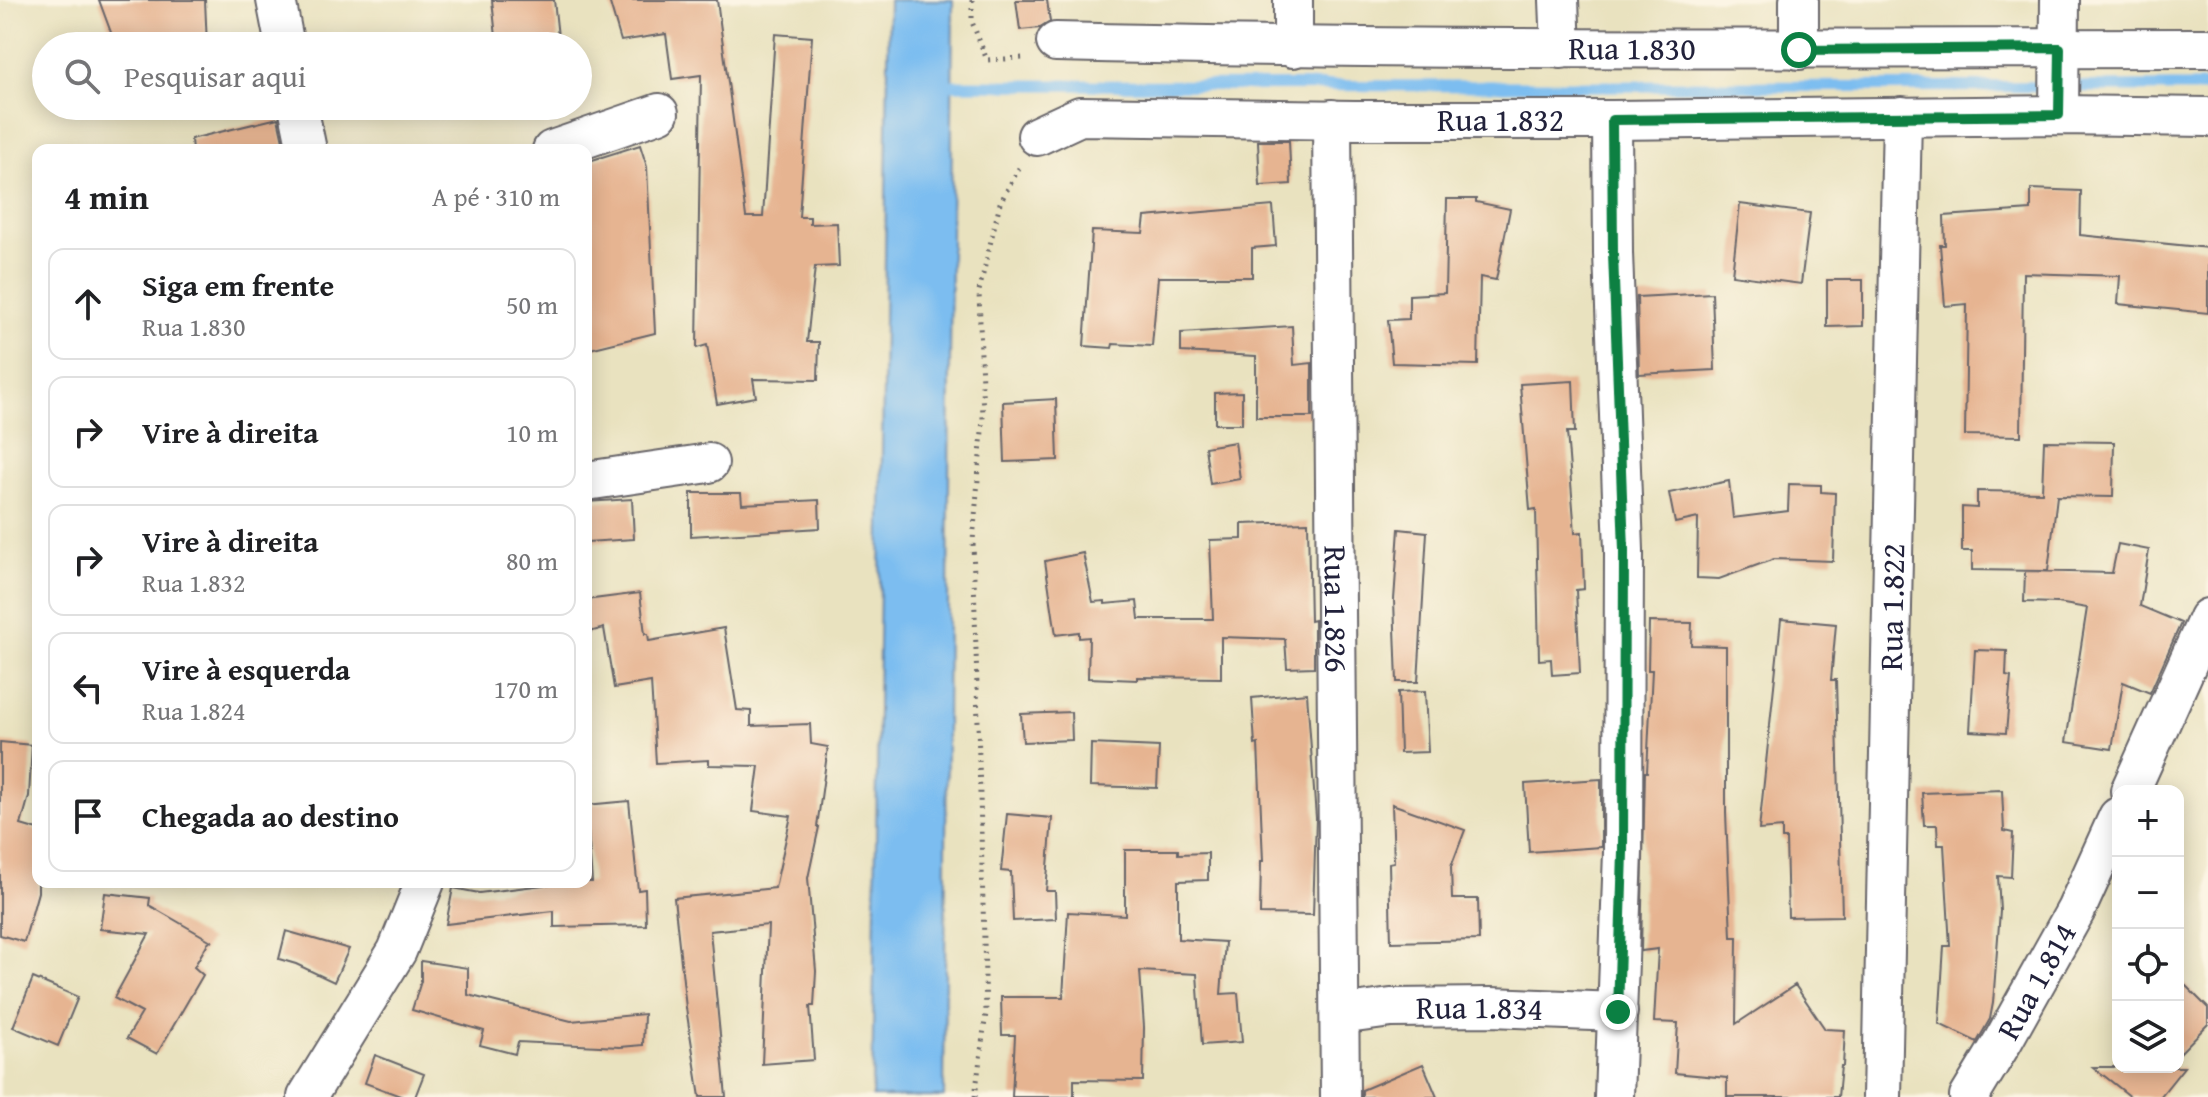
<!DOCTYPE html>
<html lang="pt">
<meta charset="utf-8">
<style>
:root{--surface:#fff;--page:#f6f6f6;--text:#202124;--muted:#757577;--line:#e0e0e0}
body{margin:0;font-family:"Gentium Book Plus",serif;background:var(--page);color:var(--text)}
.controls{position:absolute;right:24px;bottom:24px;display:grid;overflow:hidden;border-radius:16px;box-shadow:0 4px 20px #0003}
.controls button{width:72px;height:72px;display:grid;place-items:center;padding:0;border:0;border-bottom:2px solid var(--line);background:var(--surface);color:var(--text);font:40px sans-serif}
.stop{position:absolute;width:24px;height:24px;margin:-18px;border:6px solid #0b8043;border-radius:50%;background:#fff}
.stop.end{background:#0b8043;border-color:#fff;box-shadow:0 2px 8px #0008}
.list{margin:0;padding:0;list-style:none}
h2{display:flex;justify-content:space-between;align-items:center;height:104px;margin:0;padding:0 32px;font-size:34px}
h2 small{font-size:26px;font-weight:400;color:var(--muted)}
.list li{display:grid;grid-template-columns:52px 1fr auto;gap:24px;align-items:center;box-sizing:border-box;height:112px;margin:0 16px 16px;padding:0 16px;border:2px solid var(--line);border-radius:16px}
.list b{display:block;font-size:30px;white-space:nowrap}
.list p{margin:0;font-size:26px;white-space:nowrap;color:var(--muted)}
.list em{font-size:26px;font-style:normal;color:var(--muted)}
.icon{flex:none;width:44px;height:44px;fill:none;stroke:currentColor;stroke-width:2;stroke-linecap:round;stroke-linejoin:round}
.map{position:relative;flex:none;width:2208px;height:1097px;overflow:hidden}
.search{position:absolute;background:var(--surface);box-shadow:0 4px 20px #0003;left:32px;top:32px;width:560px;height:88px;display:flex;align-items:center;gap:20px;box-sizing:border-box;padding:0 28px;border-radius:44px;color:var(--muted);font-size:30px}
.panel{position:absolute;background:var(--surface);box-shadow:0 4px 20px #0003;left:32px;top:144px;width:560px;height:744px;border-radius:16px}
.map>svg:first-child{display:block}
.water{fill:#7bbdf0;stroke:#4e7096;stroke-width:2}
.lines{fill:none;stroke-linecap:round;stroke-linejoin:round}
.stream{stroke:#7bbdf0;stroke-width:11}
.building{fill:#e6b491}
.minor-casing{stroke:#686569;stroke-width:42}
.path{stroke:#686569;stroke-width:5;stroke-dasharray:2 6;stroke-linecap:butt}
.minor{stroke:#fff;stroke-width:38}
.route{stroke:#0b8043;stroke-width:10}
.labels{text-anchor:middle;stroke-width:6;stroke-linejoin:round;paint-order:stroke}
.street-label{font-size:32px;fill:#22223b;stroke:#fcf5e5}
</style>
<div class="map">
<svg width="2208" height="1097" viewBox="0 0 2208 1097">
<rect width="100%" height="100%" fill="#fcf5e5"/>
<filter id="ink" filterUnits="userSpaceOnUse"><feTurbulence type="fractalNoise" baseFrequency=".0125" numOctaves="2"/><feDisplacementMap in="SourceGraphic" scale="16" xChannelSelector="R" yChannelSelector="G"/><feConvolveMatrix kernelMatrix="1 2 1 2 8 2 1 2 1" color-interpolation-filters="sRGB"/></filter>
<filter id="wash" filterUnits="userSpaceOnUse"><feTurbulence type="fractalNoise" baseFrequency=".006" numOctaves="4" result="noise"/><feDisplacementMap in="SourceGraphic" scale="32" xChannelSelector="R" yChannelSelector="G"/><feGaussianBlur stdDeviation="1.8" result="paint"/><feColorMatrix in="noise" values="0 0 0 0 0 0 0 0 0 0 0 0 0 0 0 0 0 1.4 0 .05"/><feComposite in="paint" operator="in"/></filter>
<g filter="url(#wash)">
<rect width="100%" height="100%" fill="#e9e2bf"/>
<path class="water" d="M889,0H953L944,1097H872Z"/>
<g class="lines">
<path class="stream" d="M941,85L2208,87"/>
</g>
<g id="blocks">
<path class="building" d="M99,0H205L207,46H116Z
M492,0H554L559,46H497Z
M609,0H717L746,217H763L775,34L812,37L799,217H810V224L837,223L839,266L815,267L807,342H819L818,380L753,379L756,397L717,404L707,345L697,348L701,75L672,79L666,34L621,41Z
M1016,0H1047L1050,22L1040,28L1020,30Z
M278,118L285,150H192L191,139Z
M1258,141H1289L1291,184L1260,186Z
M640,145L647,167L655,333L586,350V162Z
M2031,189L2081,191L2080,235L2208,248V313L2118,304L2120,276L2023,273L2021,436L1965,435L1967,304L1945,306L1940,245H1945L1944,216L2031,210Z
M1447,199H1476V202L1510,209L1496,280L1480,277L1478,365L1392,363L1388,320L1409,319V295L1445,293Z
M1740,204L1810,213L1801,284L1732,275Z
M1273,206L1276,246L1252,248V277H1158L1152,346L1113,344L1112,348L1084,346L1092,231L1143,233L1145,217Z
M1827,280H1863V326L1827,327Z
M1712,293L1715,370L1639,374L1637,297Z
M1292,326L1294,365L1312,363V417H1256V356L1181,352V333Z
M1573,381L1575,432H1567L1575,533L1582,532L1584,589L1576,590L1580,673L1552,675L1551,659L1539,660L1536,509L1530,510L1520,384Z
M1242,392V424H1215V393Z
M1056,399L1058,460L1005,462L1003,402Z
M2044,441L2114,442L2113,497L2057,496L2048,571L1972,570V551H1962V507L1977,508V491L2042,492Z
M1235,442L1240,479L1210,484L1205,447Z
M1729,481L1733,518L1788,511L1789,484L1821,485V492L1835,493L1833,561L1774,559L1719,579L1697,578L1698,518L1675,523L1669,493Z
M691,493H741L742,504L819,500L820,528L691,536Z
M632,499L634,539L586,542V502Z
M1308,522L1310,621L1314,620V667L1287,668L1285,639L1221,637V678L1137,677V680L1088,678L1089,637L1079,638V632L1056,635L1045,561L1083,553L1093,602L1105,601V604L1137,601L1139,619H1213L1210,540L1242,539V524Z
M1399,529L1427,532L1418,682H1397L1394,600Z
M2118,544L2149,550L2140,606L2181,623L2150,693L2123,682L2112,749L2066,742L2087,608L2058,603L2024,602L2025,571L2112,573Z
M640,593L645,634H648L649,641L724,628L737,710L751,711V726L810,724L811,744L828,747L817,827H819L808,878L816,971L814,1006H810L814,1060L762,1064L768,925L710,931L726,1097H700L686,1008L674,898L775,888L791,816L753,811L759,766L709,765V760L656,763L651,682L614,688L604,628L586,633V600Z
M1781,619L1836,624L1831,680H1836L1842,916L1788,917L1786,839H1782V828L1759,830Z
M1649,622L1692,623L1691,645L1726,646V813L1731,937H1737L1736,1024L1795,985L1825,1029L1845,1030L1843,1066H1841L1838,1097H1727V1078L1675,1073L1678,1023L1654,1022L1658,949L1641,951L1645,772H1647L1652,670H1648Z
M1975,650L2007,651L2006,676L2011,677L2006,733L1970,731Z
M1425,691L1428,752L1400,753L1398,692Z
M1307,693L1316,818L1313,915L1260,914L1261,861H1263L1258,744L1255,745L1252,698Z
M1071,712L1072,740L1023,742L1021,714Z
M0,742L32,745L29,796L21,825L38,830V892L24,942L0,935Z
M1091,744L1159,747L1157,788L1090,786Z
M1601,779V847L1529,852L1525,784Z
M2002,790L2004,831L2013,833L2011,877L1998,876L2000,911L1993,1003L1990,1019L1977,1042L1939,1024L1944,946H1950L1944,845H1938L1937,825H1924L1922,793Z
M629,801L638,890L645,889L646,925L554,927V911L446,924L453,888L479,893L567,882H592L586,805Z
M1392,804L1465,830L1451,867L1452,899H1478L1479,940L1391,942L1389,863L1394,862Z
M1007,814L1052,818L1046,891H1055L1056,919L1013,921L1011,872L1001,871Z
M1125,850H1178V854L1208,853V880L1178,881V939L1225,942L1221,994L1238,993L1242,1042L1202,1045L1197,974L1140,971L1144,1027L1143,1081L1074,1080V1097H1012L1015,1035H1002L1001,997H1063L1068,912L1125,915Z
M105,893L150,898L149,905L213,942L209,941L194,967L203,975L157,1054L127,1038L142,1013L114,998L149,934L100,929Z
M286,931L349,949L334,982L296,964L279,959Z
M421,961L468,968V995L571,1021L644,1014L643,1045L620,1047L518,1042L515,1054L480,1045L484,1031L412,1010L421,981Z
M33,978L78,997L58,1046L13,1027Z
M2178,978L2208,1008V1024L2178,1055Z
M375,1055L424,1074L415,1097H403L365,1083Z
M1423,1064L1437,1097H1362V1090Z
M2093,1067H2184L2160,1097H2131Z"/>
</g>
</g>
<g filter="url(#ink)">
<use href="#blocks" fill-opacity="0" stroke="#686569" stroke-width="2"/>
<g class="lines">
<defs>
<g id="minor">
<path d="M276,0L285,46"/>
<path d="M1293,0V48"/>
<path d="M1559,0L1561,49"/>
<path d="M1799,0V50"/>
<path id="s1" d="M1056,42C1440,51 1824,48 2208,48"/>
<path d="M298,106L307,150"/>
<path d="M2059,115L2060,0"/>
<path id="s2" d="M1332,119L1340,1097"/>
<path d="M1612,120L1613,253L1624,550L1623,852L1614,1097"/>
<path id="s3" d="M1037,136L1080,116L1355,120H1612L2059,115L2208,117"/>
<path d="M552,150L659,113"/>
<path d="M586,481L709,463"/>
<path d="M2130,791L2208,618"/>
<path id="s4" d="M1340,1015L1391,1008L1491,1007L1618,1012"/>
<path d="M307,1097L397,951L425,882"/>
<path id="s5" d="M1882,1097L1902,116"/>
<path id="s6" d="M1969,1097L2003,1041L2076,910L2118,817"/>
</g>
</defs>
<use href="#minor" class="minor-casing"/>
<path class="path" d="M972,0V22L987,60L1023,58
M975,1097L986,1013L973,541L983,419L979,291L1000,203L1019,168"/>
<use href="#minor" class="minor"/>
</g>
</g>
<g class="lines" filter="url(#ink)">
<path class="route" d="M1618,1012L1623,852L1624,550L1613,253L1612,120L2059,115L2060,48L1799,50"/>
</g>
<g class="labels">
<g class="street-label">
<text dy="11" stroke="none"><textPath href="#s1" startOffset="576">Rua 1.830</textPath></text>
<text dy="11" stroke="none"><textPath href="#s3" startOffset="468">Rua 1.832</textPath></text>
<text dy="11" stroke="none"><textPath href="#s5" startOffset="490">Rua 1.822</textPath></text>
<text dy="11" stroke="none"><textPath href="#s2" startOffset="490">Rua 1.826</textPath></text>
<text dy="11" stroke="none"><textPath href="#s6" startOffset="134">Rua 1.814</textPath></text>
<text dy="11" stroke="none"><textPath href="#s4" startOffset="140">Rua 1.834</textPath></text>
</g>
</g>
</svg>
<div class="controls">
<button>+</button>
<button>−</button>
<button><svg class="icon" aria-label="locate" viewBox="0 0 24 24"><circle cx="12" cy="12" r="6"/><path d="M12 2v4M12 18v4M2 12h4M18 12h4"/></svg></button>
<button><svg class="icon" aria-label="layers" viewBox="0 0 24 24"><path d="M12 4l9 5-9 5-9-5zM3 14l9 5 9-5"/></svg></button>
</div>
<div class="stop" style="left:1799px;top:50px"></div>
<div class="stop end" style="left:1618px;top:1012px"></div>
<div class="search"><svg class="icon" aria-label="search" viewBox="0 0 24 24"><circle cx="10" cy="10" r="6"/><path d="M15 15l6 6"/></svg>Pesquisar aqui</div>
<section class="panel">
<h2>4 min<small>A pé · 310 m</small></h2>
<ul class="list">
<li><svg class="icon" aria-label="ahead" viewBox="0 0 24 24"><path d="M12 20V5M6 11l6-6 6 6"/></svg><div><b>Siga em frente</b><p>Rua 1.830</p></div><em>50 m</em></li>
<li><svg class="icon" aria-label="right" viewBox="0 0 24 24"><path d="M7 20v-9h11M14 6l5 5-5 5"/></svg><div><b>Vire à direita</b></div><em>10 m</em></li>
<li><svg class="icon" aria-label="right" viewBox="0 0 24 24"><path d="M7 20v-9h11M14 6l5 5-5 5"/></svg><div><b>Vire à direita</b><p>Rua 1.832</p></div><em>80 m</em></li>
<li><svg class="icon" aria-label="left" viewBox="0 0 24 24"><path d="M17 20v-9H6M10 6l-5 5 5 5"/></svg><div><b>Vire à esquerda</b><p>Rua 1.824</p></div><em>170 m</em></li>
<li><svg class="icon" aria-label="arrive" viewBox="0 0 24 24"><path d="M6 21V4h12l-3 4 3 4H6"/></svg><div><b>Chegada ao destino</b></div></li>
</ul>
</section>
</div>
